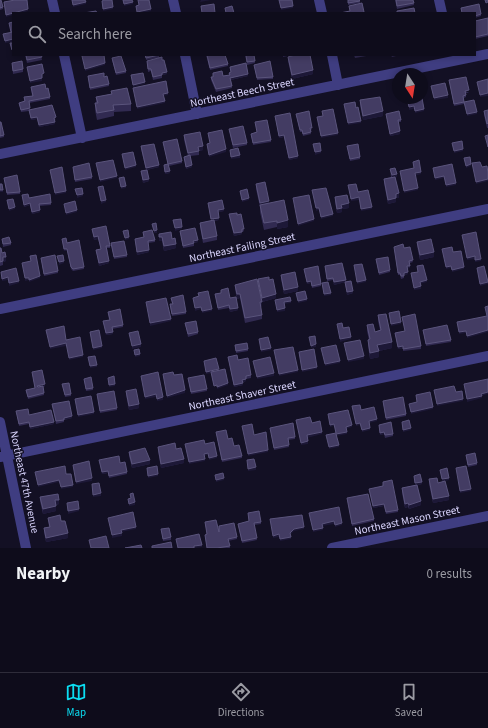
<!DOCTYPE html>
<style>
:root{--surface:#0e0c1b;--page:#171524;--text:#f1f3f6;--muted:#9b9ba3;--line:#2e2c3a;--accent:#0bddf2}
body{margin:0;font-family:"Source Sans 3",sans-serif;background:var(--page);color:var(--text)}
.compass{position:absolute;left:392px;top:68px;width:36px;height:36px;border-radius:50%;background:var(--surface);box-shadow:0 2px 6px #0003;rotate:168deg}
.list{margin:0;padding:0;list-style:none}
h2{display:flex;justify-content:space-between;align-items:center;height:52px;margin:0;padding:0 16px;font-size:17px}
h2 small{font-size:13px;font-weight:400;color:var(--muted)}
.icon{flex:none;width:22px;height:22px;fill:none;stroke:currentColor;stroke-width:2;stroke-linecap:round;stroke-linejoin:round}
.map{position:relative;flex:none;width:488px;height:548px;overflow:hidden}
.search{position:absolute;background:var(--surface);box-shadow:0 2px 6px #0003;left:12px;right:12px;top:12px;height:44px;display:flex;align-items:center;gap:10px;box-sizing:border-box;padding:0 14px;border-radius:0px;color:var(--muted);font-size:15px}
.sheet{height:124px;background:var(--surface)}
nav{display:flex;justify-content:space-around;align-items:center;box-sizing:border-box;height:56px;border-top:1px solid var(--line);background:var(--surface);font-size:11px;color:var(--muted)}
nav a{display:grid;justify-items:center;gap:2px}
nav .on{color:var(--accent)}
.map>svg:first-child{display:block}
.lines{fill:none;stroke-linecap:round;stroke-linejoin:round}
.minor{stroke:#3f3d81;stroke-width:10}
.wall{fill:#312a51}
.shaded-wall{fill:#1d1837}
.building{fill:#433c63;stroke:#5a547c}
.labels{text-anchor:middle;stroke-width:3;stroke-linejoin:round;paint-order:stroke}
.street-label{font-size:11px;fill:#d9d4fd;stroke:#131024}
</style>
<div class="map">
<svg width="488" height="548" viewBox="0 0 488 548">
<rect width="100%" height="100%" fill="#131024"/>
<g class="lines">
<path class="minor" d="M52,0L55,13
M173,0L176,13
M319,0L322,13
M439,0L442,13
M64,55L82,138
M185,55L197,114
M332,55L338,85
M0,154L488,54
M0,309L488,209
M0,422L26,548
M0,457L488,356
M332,548L488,516"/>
</g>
<path class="wall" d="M0,0L3,7V9L0,10Z
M348,0H359L360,3L348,5Z
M395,0H413L414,5L397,9Z
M461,8L481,14V16L475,18V13H462Z
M488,18V36L475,39V21Z
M25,55H41L42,60L27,63Z
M145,55H159V58L146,60Z
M206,55H225L228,64V66L210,70Z
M245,55H254L255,63L247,65Z
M283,55H292L283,57Z
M354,55H372L355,58Z
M391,55H400L392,57Z
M288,57L313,74L292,79L288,61Z
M112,58L126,71V73L116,75L112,60Z
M162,60L167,74L162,75V78L153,80L151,71L148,72L147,61Z
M12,63L23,69V72L13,74Z
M254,65L273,77V79L257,80Z
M230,67L248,76L231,80L232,88L216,92L211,80V77H213V73L223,76L229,75V73H231Z
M88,76L104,77L109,84V86L90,90Z
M449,80L469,93H466V97L464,98V104L454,106Z
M31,87L46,89L50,97V99L29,103L30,110L56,119L54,120L55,124L39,127L37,119L31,120L29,111L21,112L19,103L24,102V97L32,96Z
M111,91L131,104V111L114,112V116L97,120L95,110V103H96V97L111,94Z
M360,100L383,116L363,120L360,105Z
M488,110V128H487L484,115V111Z
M296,114L312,130H310L311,134L303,136L302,132H300Z
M386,114L401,120V122H398L400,134L390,136Z
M275,116L298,158L289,160L284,137L279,138Z
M0,122L4,135V137L0,138Z
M255,122L271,140V142L253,145L251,134L257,132Z
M229,129L247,143V145L233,148Z
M184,135L203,150L199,151V155L190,156L192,167L186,169L184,157L188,156L184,140Z
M163,142L182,161V163L169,166L170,173L165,174L164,165L168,164Z
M141,146L159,167L147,170L149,181L143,183L141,171L146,170L141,149Z
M347,146L360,157V159L350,161Z
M73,167L92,177V179L75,182Z
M390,169L397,177H395L399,198H396V202L388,204L384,183V179L391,177Z
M4,178L20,192V194L7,195Z
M256,184L269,204L288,227L277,229V227L264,230L260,212V207L256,189Z
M22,195L29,198L51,203V205L39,206L40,212L32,214L30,205L24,207Z
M335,197L349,208L342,209V212L337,213L335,202Z
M208,203L224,211L218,212L219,220L214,221L217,236V240L203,243L200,227V223L211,221Z
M229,214L237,215L244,231L242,232V234L234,236L229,216Z
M92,229L110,246V248H107L109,263L99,266L96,250L101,249L98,239L94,240Z
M180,231L198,242L194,243V246L183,248Z
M143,232L155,240V242L148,243L149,252L137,255L135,239L144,237Z
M159,234L172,239L176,248L164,251L162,241H159Z
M2,239L11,243V245L3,247Z
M62,239L67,243L84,267V269L73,271L71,269L67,251H64Z
M417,242L434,257L420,260L417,246Z
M111,243L127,255V257L114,259Z
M394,247L404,248L413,262L410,263V268H407L408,274L404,275V278L401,279L400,275H398Z
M0,248L6,261L3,262V265L0,266Z
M41,258L58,271V273L44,276Z
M376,259L390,270V272L379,275Z
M325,266L346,282L353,293L347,295L345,282L334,285L333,280L327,281Z
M304,269L321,284V286L312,288L311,283L307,284Z
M281,275L298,291L284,294L281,279Z
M258,279L269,280L276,298L262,302L258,283Z
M235,285L262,306L260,307L262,315V319L245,323L240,298L237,299L235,289Z
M221,290L230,298L238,310L230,312L229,308L218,310L215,294L221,293Z
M171,298L186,312V314L172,316L170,306V304H172Z
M108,312L123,325V327L112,329L113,334L106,335L103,321L109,320Z
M378,315L392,348L379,351V357L370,359L368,346V340H369L367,331V325L375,332L380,330L378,321Z
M402,317L421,346V349L403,351V348L398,349L395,333L405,331Z
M185,323L198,332V334L188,337Z
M423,330L451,340V342L426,346Z
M235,345L248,349V351L236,353Z
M228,357L238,360L251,375V378L246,379V381L243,382V385L234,387Z
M32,372L45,386L43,387L44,395L28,399L26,390L35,388Z
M188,378L207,389V391L191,394Z
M84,379L93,388V390L86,391Z
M62,384L71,394V396L65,397Z
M126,391L139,408L129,410L126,395Z
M97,394L117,408V410L100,413Z
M383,401L406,414V416L386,420Z
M52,404L72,418L64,420V422L56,424Z
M16,411L29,415L54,424L30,429L29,424L19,426Z
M379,425L393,434V436L385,438L384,434L380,435Z
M270,428L295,437V439L288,440L289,447L274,450Z
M216,432L228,439L234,446L242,456V458L222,462Z
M158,447L176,449L184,463L161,468L158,451Z
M129,452L150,464L132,468L129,456Z
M466,455L477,463V465L468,467Z
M99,460L120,463L127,472V474L109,478L108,473L102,474Z
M414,476L422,484L417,485L421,505L409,509L408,507L405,508L402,493V488L415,485Z
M429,479L438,483L449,500L433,503L429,484Z
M383,482L398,510V512L386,514L384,506L373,508L369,489L383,486Z
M40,497L59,504L56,505V511L43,514L40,501Z
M347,498L374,519V521L352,526Z
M248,513L261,522V524L254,525L257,540L242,543L238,524L249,521Z
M48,518L68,538L46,542L44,532V528L49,527Z
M205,522L219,531L237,537V539L228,541L230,548H207L205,537V535L207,534Z
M161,529L171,537V540L163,541Z"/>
<path class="shaded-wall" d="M201,0H211L200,2Z
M86,2V4L73,7V5Z
M133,2V4L124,6V4Z
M293,6V8L281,10V8Z
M113,7V9L103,11V9Z
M28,9V11L21,13H13Z
M151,9V11L143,13H137V12Z
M13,13V15L6,17V15Z
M13,39V42L5,43V41Z
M105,63V65L85,71V69Z
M313,70V74L292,79V75Z
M167,72V74L162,75V73Z
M248,74V76L230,80V78Z
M42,78V81L30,83V81Z
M145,82V84L133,87V85Z
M168,93V95L163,96V94Z
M488,93V96L480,97V95Z
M448,95V98L434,100V98Z
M165,101V103L137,109V107Z
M414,106V109L409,110V107Z
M424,109V111L415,113V111Z
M383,111V116L363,120V116Z
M477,112V114L467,116V114Z
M37,117V119L31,120V118Z
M361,121V123L348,125V123Z
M55,122V124L39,127V125Z
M400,131V134L390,136V134Z
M338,133V135L321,138V136Z
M284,135V137L279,138V136Z
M203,146V150L199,151L198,147Z
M226,149V152L209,157V155Z
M463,149V151L454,153V151Z
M321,151V153L315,155V152Z
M240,155V158L231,159V157Z
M298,156V158L289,160V158Z
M471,164V166L466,168V166Z
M136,165V167L125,170V168Z
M159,165V167L146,170V168Z
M192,165V167L186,169V167Z
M170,171V173L165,174V172Z
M421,172V174L415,176V173Z
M397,174V177L392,178V175Z
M117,176V178L100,182V180Z
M444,176V178L435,180V178Z
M149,179V181L143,183V180Z
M488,179V181L476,184V182Z
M456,183V185L446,187V185Z
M126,186V188L121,189V187Z
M418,188V190L404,193V191Z
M0,190H3V192H0Z
M66,191V193L55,195V193Z
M399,193V198H396V202L388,204V200L396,194Z
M83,194V196L77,198V195Z
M359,197V200L351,201V199Z
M249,198V200L242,202V200Z
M106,200V202L101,204V201Z
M269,201V205L260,207V203Z
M30,203V205L24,207V205Z
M349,203V208L342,209V212L337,213V209L341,205Z
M15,207V209L9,211V209Z
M372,207V209L361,211V209Z
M316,208H319V210L316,211Z
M224,209V211L218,212V210Z
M40,210V212L32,214V212Z
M77,210V212L66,215V213Z
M333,214V216L321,219V217Z
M219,218V220L211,221V219Z
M314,219V221L298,226V224Z
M288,220V227L277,229V223Z
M182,227V229L175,231V228Z
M157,230V233H154V231Z
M242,232V234L234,236V233Z
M98,236V239L94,240V237Z
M129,237V239L125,240V238Z
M159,237H162V241H159Z
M198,240V242L193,243V241Z
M176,244V248L164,251V246Z
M64,249H67V251H64Z
M149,250V252L137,255V252Z
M434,252V257L420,260V255Z
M475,256V259L467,260V258Z
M3,257H6V261L3,262Z
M481,259V261L475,262V260Z
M64,261V263L59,265V262Z
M109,261V263L99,266V263Z
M407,266H410V268L407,269Z
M451,266V268L446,269V267Z
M464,267V269L452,272V270Z
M408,272V274L404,275V273Z
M40,276V278L29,282V280Z
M8,277V280L2,281V279Z
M25,278H29V280L25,281Z
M346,280V282L334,285V282Z
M366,280V282L357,284V282Z
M427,280V282L420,284V282Z
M19,281V283L9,286V283Z
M311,281V283L307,284V282Z
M488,282V284L480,286V284Z
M421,286V289L414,290V288Z
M298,287V291L284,294V290Z
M353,291V293L347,295V292Z
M331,293V295L324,296V294Z
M237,294H240V298L237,299Z
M276,294V298L262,302V298Z
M307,299V301L298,303V301Z
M291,301V303L284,304V302Z
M260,302H262V306L260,307Z
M201,307V309L195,311V308Z
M238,308V310L230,312V309Z
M285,308V311L277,312V310Z
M212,309V311L202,313V311Z
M171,319V321L150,326V323Z
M401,322V324L391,326V324Z
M488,330V332L467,338V336Z
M466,331V333L459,334V332Z
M113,332V334L106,335V333Z
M351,337V339L340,342V339Z
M392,342V348L379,351V357L370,359V353L377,345Z
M66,343V346L50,349V347Z
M141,344V347L132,349V346Z
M316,344V347L311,348V346Z
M102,346V348L93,350V348Z
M403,346V348L398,349V347Z
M271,348V350L261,352V350Z
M140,354V356L135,357V355Z
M83,355V357L69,360V358Z
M364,356V359L348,362V360Z
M340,361V363L325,366V364Z
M97,365V367L90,368V366Z
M317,367V369L302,372V370Z
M219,369V372L206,374V372Z
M298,370V372L279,376V374Z
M274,373V376L257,379V377Z
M246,379V381L242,382V380Z
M228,383V385L217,389V387Z
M243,383V385L234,387V385Z
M45,384V386L37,388V386Z
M115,384V386L109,387V385Z
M185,390V393L167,398V396Z
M488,392V394L481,396V394Z
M156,394V397L145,399V397Z
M482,396V398L467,402V399Z
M163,397V400L157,401V399Z
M463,399V401L437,406V404Z
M139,404V408L129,410V406Z
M433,407V409L411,414V412Z
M94,412V414L78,417V415Z
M72,416V418L64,420V418Z
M377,419V421L369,423V421Z
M54,422V424L30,429V427Z
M360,423V425L356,426V424Z
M334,424V426L330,427V425Z
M352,425V427L346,429V427Z
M370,428V430L362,432V430Z
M411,428V430L403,432V430Z
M322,432V434L307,438V435Z
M347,432V434L336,436V434Z
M384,432V434L380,435V433Z
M308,441V444L301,445V443Z
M339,445V447L329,449V447Z
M268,450V452L248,456V454Z
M208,453V455L204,456V454Z
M217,456V458L209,460V458Z
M184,459V463L161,468V464Z
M205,459V461L189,464V462Z
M150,460V464L132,468V464Z
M256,467V470L248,471V469Z
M108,471V473L102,474V472Z
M158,474V476L148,478V476Z
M92,478V481L76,484V482Z
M224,478V480L216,482V480Z
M449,478V480L442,482V479Z
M59,480V482L38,487V485Z
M422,482V484L415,486V483Z
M73,485V487L61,489V487Z
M471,489V491L460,493V491Z
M101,493V496L93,497V495Z
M449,496V500L433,503V499Z
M55,500H59V504L55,505Z
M421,501V505L409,509V505Z
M135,502V505L129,506V504Z
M408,503V507L405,508V504Z
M384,504V506L373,508V506Z
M56,506V511L43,514V509Z
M79,509V511L68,514V511Z
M334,521V524L322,526V524Z
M342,523V525L335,527V525Z
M136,527V529L121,532V530Z
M304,527V529L294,531L290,535V533L294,529Z
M323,528V530L313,532V530Z
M68,533V538L46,542V538Z
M122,533V536L112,538V535Z
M279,534V537L273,538V536Z
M291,537V539L280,541V539Z
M202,545V547L194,548V546Z"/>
<path class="building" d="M0,0H1L3,7L0,8Z
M15,0H27L28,9L6,15L4,2Z
M72,0H85L86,2L73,5Z
M104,0H112L113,7L103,9L102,1Z
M123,0H132L133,2L124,4Z
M138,0H149L151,9L137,12L136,6L139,5Z
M279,0H292L293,6L281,8Z
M348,0H359L360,1L348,3Z
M396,0H413L414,3L397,6Z
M485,0H488V2L486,3Z
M362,3L364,12L361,13H340L350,11L349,6Z
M214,4L215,13H202L201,6Z
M479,4L481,14L475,16V13H462L461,8Z
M232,6L234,13H226L225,8Z
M414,8L415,13H397V11Z
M96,11L97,13H84Z
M488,18V34L475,37V21Z
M13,22V31L11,32L9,23Z
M13,32V39L5,41L3,34Z
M10,43H13V50H12Z
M26,55H41L42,57L27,60Z
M85,55H104L105,63L85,69L82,56Z
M145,55H159L146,58Z
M207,55H225L228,64L210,68Z
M246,55H254L255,61L247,62Z
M295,55H310L313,70L292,75L288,57Z
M121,56L126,71L116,73L112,58Z
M162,57V60H164L167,72L162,73V75L153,77L151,69H148L147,61Z
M22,61L23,69L13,71L12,63Z
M270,61L273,77L257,78L254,65Z
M246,63L248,74L230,78L232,86L216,89L211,77H213V73L222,71L223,76L230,75L229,73L231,72L230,67Z
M42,64L44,73L42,74V78L30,81L27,67Z
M104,73V77L107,76L109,84L90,88L88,76Z
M143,73L145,82L133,85L131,75Z
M466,77L469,90L465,91L466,95L463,96L464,102L454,104L449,80Z
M488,79V93L480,95L477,82Z
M166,81L168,93L163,94L165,101L137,107L133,88Z
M445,83L448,95L434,98L431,86Z
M45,84L46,89L48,88L50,97L29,101L30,108L21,110L19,103L25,101L24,97L33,96L31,87Z
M127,88L131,104L113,105L114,110L97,113L95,103H98L96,97L112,94L111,91Z
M380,97L383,111L363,116L360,100Z
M407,98H422L424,109L415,111L414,106L409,107Z
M474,100L477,112L467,114L464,102Z
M355,102L356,108L358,107L361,121L348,123L344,104Z
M52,105L56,117L54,118L55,122L39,125L37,117L31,118L29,110Z
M333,109L338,133L321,136L317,117L323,116L322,111Z
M488,110V123L487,124L484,111Z
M309,111L312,128H310L311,132L303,134L302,130H300L296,114Z
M399,111L401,120H398L400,131L390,134L386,114Z
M290,113L298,156L289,158L284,135L279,136L275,116Z
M267,120L271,140L253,143L251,134L257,132L255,122Z
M0,122H1L4,135L0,136Z
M243,126L247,143L233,145L229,129Z
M222,130L226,149L209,155L207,144L210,143L208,133Z
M200,132L203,146L198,147L199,151L188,153L184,135Z
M488,135V147L485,136Z
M177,139L182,161L168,164L170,171L165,172L164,165L168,164L163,142Z
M462,141L463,149L454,151L452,143Z
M320,143L321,151L315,152L313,144Z
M154,144L159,165L146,168L141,146Z
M358,144L360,157L350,159L347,146Z
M238,148L240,155L231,157L230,150Z
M133,152L136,165L125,168L122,154Z
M190,155L192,165L186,167L184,157Z
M470,157L471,164L466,166L464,158Z
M113,160L117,176L100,180L96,163Z
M419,160L421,172L415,173L418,188L404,191L400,171L414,168L413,162Z
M480,162L482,167L487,166L488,173V179L476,182L472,163Z
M89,163L92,177L75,180L73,167Z
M452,164L456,183L446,185L444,176L435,178L433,168Z
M62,167L66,191L55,193L50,170Z
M395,168L397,174L392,175L390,169Z
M147,170L149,179L143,180L141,171Z
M17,175L20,192L7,193L4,178Z
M124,177L126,186L121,187L119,178Z
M395,177L399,193L396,194V198L388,200L384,179Z
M265,182L269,201L260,203L256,184Z
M0,184H2L3,190H0Z
M356,184L358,192L368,190L372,207L361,209L359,197L351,199L348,185Z
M103,186L106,200L101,201L98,187Z
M82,188L83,194L77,195L75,189Z
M326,188L333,214L321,217L319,208H316L312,190Z
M247,189L249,198L242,200L240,191Z
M28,194L29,198L50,194L51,203L39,204L40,210L32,212L30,203L24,205L22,195Z
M309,195L314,219L298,224L293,198Z
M347,195L349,203L341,205L342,208L337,209L335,197Z
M13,199L15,207L9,209L7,200Z
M222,200L224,209L218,210L219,218L211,219L208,203Z
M284,200L288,220L277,223V221L264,223L260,205Z
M75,201L77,210L66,213L64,204Z
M237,213V215L241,214L244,229H242V232L234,233L229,214Z
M181,219L182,227L175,228L173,220Z
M214,220L217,236L203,239L200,223Z
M156,223L157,230L154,231L152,224Z
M106,226L110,246H106L109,261L99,263L96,250L101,249L98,236L94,237L92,229Z
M195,228L198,240L193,241L194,243L183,246L180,231Z
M128,230L129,237L125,238L123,231Z
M152,230L155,240L148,241L149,250L137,252L135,239L144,237L143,232Z
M171,232L172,239L175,238L176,244L164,246L162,237H159V234Z
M476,232L481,259L475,260V256L467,258L462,235Z
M9,237L11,243L3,244L2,239Z
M66,238L67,243L79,240L84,267L73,269L71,267L67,249H64L62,239Z
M431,239L434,252L420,255L417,242Z
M124,241L127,255L114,257L111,243Z
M403,244L404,248L410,247L413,260L409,261L410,266H407L408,272L404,273V276H401L400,273H398L394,247Z
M452,247L453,252L461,251L464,267L452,270L451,266L446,267L442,249Z
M0,248H1L2,253L5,252L6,257H3V261L0,262Z
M36,255L40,276L29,280V278H25L22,263L31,261L30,256Z
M55,255L58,271L44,274L41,258Z
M63,255L64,261L59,262L57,256Z
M388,257L390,270L379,273L376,259Z
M342,263L346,280L334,282L333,278L327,279L325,266Z
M362,264L366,280L357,282L354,265Z
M423,265L427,280L420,282L421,286L414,288L411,273L418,272L417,266Z
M318,266L321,284L312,286L311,281L307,282L304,269Z
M484,266L488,282L480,284L477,268Z
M16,268L19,281L9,283L8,277L2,279L1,272Z
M295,272L298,287L284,290L281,275Z
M269,277V280L273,279L276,294L262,298L258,279Z
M257,279L262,302H260L262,315L245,318L240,294H237L235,285Z
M351,281L353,291L347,292L345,282Z
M328,282L331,293L324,294L322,283Z
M228,288L230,298L236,297L238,308L230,309L229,305L218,308L215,294L221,293V290Z
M208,291L212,309L202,311L201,307L195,308L193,298L199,296L198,293Z
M305,291L307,299L298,301L296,293Z
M183,295L186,312L172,314L170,304H173L171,298Z
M290,297L291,301L284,302L285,308L277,310L275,300Z
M166,298L171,319L150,323L146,302Z
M488,306V330L467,336L466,331L459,332L457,322L487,316L485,307Z
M120,309L123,325L112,327L113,332L106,333L103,321L110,320L108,312Z
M399,311L401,322L391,324L389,313Z
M386,314L392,342L377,345L379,351L370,353L368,340L370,339L367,325L373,324L375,332L381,330L378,315Z
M415,314L421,346L403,349V346L398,347L395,333L405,331L402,317Z
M196,321L198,332L188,334L185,323Z
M342,323L343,328L349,327L351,337L340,339L337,324Z
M447,325L451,340L426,344L423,330Z
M64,326L66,340L80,337L83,355L69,358L66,343L50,347L46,330Z
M99,330L102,346L93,348L90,332Z
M138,331L141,344L132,346L129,333Z
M315,336L316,344L311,346L309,337Z
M268,337L271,348L261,350L259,339Z
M360,340L364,356L348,360L344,343Z
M247,343L248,349L236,351L235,345Z
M336,345L340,361L325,364L321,348Z
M293,347L298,370L279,374L274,350Z
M139,349L140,354L135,355L134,350Z
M314,349L317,367L302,370L299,352Z
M237,355L238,360L248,358L251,375L246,376V379L242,380L243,383L234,385L228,357Z
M95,356L97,365L90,366L88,357Z
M270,357L274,373L257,377L253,361Z
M216,358L219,369L206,372L204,361Z
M225,369L228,383L217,387V385L214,386L211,372Z
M42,370L45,384L37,386L38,387L43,386L44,393L28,397L26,390L35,388L32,372Z
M158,372L163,397L157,399L156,394L145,397L141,376Z
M173,372L174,375L182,374L185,390L167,396L163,374Z
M204,375L207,389L191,392L188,378Z
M114,376L115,384L109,385L108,378Z
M91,377L93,388L86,389L84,379Z
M488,379V392L481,394L482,396L467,399L464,384Z
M69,383L71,394L65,395L62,384Z
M454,386L456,392L462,391L463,399L437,404L434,390Z
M136,389L139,404L129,406L126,391Z
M114,391L117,408L100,411L97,394Z
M430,392L433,407L411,412L409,404L417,402L416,395Z
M91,396L94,412L78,415L75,399Z
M403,397L406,414L386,418L383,401Z
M69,401L72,416L64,418V420L56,421L52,404Z
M360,405L361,410L374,407L377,419L369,421L370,428L362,430L360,423L356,424L352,406Z
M28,409L29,415L51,410L54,422L30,427L29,422L19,424L16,411Z
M348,410L352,425L346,427L347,432L336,434L339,445L329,447L326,435L336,433L334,424L330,425L328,414Z
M310,417L312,423L320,421L322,432L307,435L308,441L301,443L296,420Z
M409,420L411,428L403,430L402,422Z
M391,422L393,434L385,435L384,432L380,433L379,425Z
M293,423L295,437L288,438L289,445L274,448L270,428Z
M252,424L254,435L266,432L268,450L248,454L242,426Z
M226,430L228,439L232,438L234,446L239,445L242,456L222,460L216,432Z
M204,440L205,444L214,442L217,456L209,458L208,453L204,454L205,459L189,462L185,444Z
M175,443L176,449L181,448L184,459L161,464L158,447Z
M145,448L150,460L132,464L129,452Z
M475,453L477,463L468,465L466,455Z
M119,456L120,463L125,462L127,472L109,476L108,471L102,472L99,460Z
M254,459L256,467L248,469L247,460Z
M89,461L92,478L76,482L73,465Z
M65,466L66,474H71L73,485L61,487L59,480L38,485L35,472Z
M157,466L158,474L148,476L147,468Z
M466,466L471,489L460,491L456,468Z
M447,468L449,478L442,479L440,470Z
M223,473L224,478L216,480L215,475Z
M420,474L422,482L415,483L414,476Z
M437,478L438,483L445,481L449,496L433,499L429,479Z
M392,480L398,510L386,512L384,504L373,506L369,489L383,486V482Z
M99,483L101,493L93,495L92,484Z
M417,485L421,501L409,505L408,503L405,504L402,488Z
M133,493L135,502L129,504L128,499L131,498L130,494Z
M58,494L59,500H55L56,506L43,509L40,497Z
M368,494L374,519L352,524L347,498Z
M78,501L79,509L68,511L67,503Z
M339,507L342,523L335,525L334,521L322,524L323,528L313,530L309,513Z
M259,511L261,522L254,523L257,538L242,541L238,524L249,521L248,513Z
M133,512L136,527L121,530L122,533L112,535L108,518Z
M60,515L61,521H65L68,533L46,538L44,528L50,527L48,518Z
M302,515L304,527L294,529L290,533L291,537L280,539L279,534L273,536L270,519Z
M216,520L219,532V526L234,523L237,537L228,539L230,546L217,548H207L205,535L207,534L205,522Z
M169,528L171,537L163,539L161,529Z
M199,534L202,545L194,546V548H178L176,539Z
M106,536L109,548H91L89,540Z
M171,542L172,548H152V546Z
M141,545L142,548H125Z"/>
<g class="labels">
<g class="street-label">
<text transform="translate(242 92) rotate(-12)" y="4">Northeast Beech Street</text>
<text transform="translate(242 247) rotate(-12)" y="4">Northeast Failing Street</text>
<text transform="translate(242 395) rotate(-12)" y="4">Northeast Shaver Street</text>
<text transform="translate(25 482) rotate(78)" y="4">Northeast 47th Avenue</text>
<text transform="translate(407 520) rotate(-12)" y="4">Northeast Mason Street</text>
</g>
</g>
</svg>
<svg class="compass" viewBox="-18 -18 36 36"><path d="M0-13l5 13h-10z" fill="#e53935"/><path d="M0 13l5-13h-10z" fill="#9b9ba3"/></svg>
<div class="search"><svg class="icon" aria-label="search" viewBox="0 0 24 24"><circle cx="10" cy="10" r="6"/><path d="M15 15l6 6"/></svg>Search here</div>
</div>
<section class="sheet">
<h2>Nearby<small>0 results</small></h2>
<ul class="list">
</ul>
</section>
<nav>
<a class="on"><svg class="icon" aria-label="map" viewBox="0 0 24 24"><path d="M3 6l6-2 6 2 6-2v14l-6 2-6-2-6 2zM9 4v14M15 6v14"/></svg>Map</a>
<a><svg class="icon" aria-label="directions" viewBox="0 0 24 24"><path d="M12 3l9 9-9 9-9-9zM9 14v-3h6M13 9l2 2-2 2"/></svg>Directions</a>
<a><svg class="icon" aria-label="saved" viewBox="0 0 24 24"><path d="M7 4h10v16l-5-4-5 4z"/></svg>Saved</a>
</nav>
